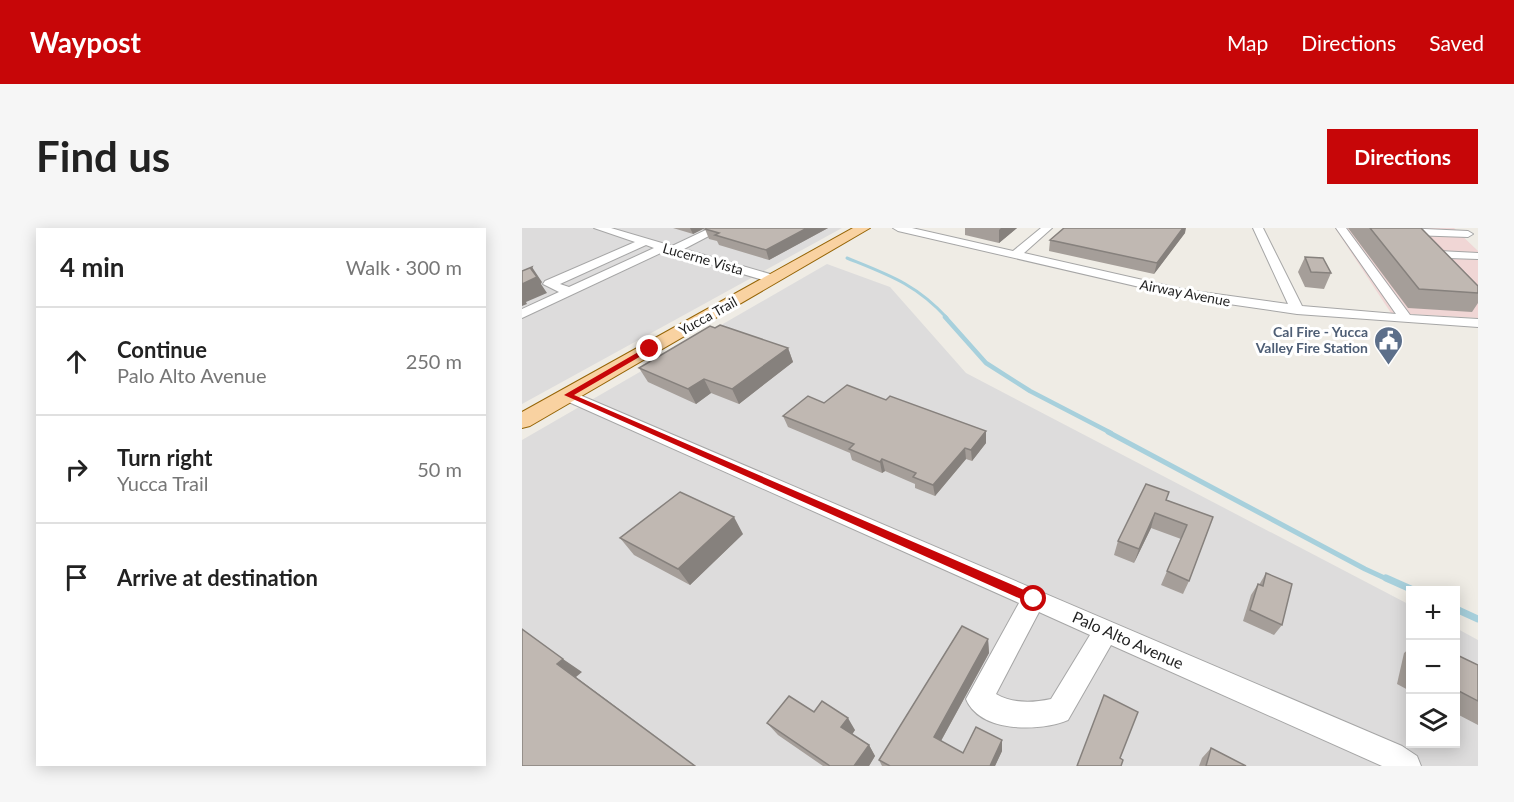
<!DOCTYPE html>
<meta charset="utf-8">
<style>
:root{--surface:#fff;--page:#f6f6f6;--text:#222;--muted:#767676;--line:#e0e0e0;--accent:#c70608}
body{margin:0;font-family:Lato,sans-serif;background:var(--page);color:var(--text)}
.controls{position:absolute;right:18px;bottom:18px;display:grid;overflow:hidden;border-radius:0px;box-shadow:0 3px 15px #0003}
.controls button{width:54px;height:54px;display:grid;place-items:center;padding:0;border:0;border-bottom:2px solid var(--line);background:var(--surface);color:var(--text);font:30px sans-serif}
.stop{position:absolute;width:18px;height:18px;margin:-14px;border:4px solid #c70608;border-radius:50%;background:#fff}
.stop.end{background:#c70608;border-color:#fff;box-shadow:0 2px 6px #0008}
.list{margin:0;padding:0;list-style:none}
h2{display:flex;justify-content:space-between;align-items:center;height:78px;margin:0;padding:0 24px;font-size:26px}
h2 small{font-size:20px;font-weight:400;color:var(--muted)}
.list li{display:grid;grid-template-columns:39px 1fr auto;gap:18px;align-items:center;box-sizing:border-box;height:108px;padding:0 24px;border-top:2px solid var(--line)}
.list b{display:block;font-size:22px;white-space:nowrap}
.list p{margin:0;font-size:20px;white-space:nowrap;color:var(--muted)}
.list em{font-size:20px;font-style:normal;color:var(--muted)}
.icon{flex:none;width:33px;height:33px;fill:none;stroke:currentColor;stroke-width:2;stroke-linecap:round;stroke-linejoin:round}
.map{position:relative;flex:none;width:956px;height:538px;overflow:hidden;border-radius:0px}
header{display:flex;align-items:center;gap:36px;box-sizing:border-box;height:84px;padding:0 30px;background:var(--accent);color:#fff}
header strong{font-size:28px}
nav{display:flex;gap:33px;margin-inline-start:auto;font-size:21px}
.intro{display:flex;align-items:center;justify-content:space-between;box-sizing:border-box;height:144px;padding:0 36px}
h1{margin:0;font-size:42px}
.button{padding:15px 27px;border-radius:0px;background:var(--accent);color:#fff;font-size:21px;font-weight:700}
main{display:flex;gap:36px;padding:0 36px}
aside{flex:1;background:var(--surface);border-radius:0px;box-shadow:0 3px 15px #0003}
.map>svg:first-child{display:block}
.residential{fill:#dddcdc}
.commercial{fill:#f0d6d5}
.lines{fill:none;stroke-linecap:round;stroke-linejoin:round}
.stream-far3{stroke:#a7d0dc;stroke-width:3}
.stream-far2{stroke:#a7d0dc;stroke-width:4.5}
.stream-far1{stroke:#a7d0dc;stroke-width:5}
.stream{stroke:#a7d0dc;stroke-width:7}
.minor-casing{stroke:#a6a6a6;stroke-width:2}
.major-casing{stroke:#956405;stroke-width:2}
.minor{fill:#fff;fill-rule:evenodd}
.major{fill:#f9d2a1;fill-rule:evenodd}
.wall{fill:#a59e99}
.shaded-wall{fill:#86817d}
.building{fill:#c0b8b2;stroke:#86817d;stroke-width:1.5}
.route{fill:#c70608}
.labels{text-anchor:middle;stroke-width:6;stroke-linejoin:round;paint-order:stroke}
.far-street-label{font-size:14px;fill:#1f1f1f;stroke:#fff}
.far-service-label{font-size:14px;font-weight:bold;fill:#4e5e75;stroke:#fff;text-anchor:end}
.street-label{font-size:16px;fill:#1f1f1f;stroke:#fff}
</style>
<header>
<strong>Waypost</strong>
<nav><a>Map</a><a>Directions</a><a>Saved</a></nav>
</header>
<div class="intro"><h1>Find us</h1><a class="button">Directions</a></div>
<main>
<aside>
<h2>4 min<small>Walk · 300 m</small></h2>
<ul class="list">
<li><svg class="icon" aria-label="ahead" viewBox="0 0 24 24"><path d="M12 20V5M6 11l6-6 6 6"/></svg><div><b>Continue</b><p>Palo Alto Avenue</p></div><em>250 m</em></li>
<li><svg class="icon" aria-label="right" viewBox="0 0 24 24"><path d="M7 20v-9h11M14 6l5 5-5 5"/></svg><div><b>Turn right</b><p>Yucca Trail</p></div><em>50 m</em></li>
<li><svg class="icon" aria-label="arrive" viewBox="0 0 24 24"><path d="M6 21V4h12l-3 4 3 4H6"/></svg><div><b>Arrive at destination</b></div></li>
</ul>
</aside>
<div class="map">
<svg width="956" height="538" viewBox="0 0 956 538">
<rect width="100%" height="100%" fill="#efece5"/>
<path class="residential" d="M0,0H320L0,176Z
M305,36L368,59L444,145L888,377V516H934V400L956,412V538H0V212Z"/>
<path class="commercial" d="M813,0H932L956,23V90L869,85Z"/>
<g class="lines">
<path class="stream-far3" d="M325,30C367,47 394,56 425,90"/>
<path class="stream-far2" d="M423,89L464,135L508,163L589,205"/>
<path class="stream-far1" d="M586,204L843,341L867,352"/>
<path class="stream" d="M864,350L891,362
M934,381L956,391"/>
<defs>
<path id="minor" d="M72,0H89L150,18L188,0H202L162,21L255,48L257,51L251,55L143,23L0,90V81L37,64L21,56L23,53L113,14ZM124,17L132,20L47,59L38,56Z
M371,0H390L491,23L519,0H530L502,25L665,62L766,76L731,0H741L780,78L874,86L814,0H824L888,87L956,91V99L775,86L665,70L376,3Z
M881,0L946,3L951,6L946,9L889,7Z
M917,23L956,25V31L927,30L956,59V70L951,69L913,28V24Z
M46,162L880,518L895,528L899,538H860L589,417L546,492C518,504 458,505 444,471L497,375L40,171L38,167L40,163ZM517,384L568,407L529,471C510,475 491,476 474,466Z"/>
<path id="major" d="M331,0H348L8,198L0,200V184Z"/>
</defs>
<use href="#minor" class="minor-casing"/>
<use href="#major" class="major-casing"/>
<use href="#minor" class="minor"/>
<use href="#major" class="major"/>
</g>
<path class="wall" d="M151,0H183L171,6Z
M306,0L247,32L197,17L195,13L187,11L183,1Z
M443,0H495L477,15L443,7Z
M826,0H899L956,58V75L950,84L886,80Z
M663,5L632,46L527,23L528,12Z
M783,29L809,45L802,61L783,59L776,44Z
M266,120L271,134L217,176L189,165L174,176L126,154L117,140Z
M261,188L464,215L450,233L444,231L413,268L393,260V256L363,243L360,245L330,232L328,225L266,199Z
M647,264L644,272L691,289L667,353L661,366L639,357L659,311L629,300L612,335L592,327L596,313Z
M221,306L168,357L112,327L98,310Z
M744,345L760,397L752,407L721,393L729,367L736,356L737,357Z
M466,411L467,425L419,513L441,525L480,512V523L473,538H360L357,532Z
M888,420V463L875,456L882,425Z
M933,426L956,437V497L933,485Z
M292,484L333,502L330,506L347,517L353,528L347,538H301L256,507L245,495Z
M689,520L724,538H677L680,530Z"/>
<path class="shaded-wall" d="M168,0H183L171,6Z
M285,0H306L247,32L244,22Z
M479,0H495L477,15V2Z
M661,0H664L663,5L632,46L635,35Z
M10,39L20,54L19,56L25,65L4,74L5,76L0,78V56Z
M266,120L271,134L217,176L210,161Z
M182,151L189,165L174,176L166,161Z
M464,203V215L450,233L449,222Z
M443,220L444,231L413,268L411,257Z
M360,231L363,243L360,245L358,234Z
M633,285L629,300L612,335L617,321Z
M212,289L221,306L168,357L156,341Z
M466,411L467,425L415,520L412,509Z
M41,431L60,444L54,449L174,538L35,436Z
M326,490L333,502L327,511L319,499Z
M480,512V523L473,538H468Z
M347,517L353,528L347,538H332Z"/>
<path class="building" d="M185,0H285L244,22L193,7L197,5L183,1Z
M542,0H661L635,35L528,12Z
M848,0H899L956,58V65L897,61Z
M783,29L801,30L809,45L789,44Z
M10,39L9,41L15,49L0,56V43Z
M198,97L266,120L210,161L182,151L166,161L117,140L188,98L193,100Z
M325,157L364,172L368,168L464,203L449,222L443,220L411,257L391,249L394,245L360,231L358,234L327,221L332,216L261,188L286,168L302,175Z
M624,256L647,264L644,272L691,289L667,353L645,343L665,297L633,285L617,321L596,313Z
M158,264L212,289L156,341L98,310Z
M744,345L770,356L760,397L728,382L736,356L741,358Z
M440,398L466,411L412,509L441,525L454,499L480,512L468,538H368L357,532Z
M0,401L41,431L35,436L173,538H0Z
M933,426L956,437V473L933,461Z
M582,467L616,484L598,530L601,532L599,538H555Z
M267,468L292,484L300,473L326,490L319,499L347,517L332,538H308L245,495Z
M689,520L724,538H684Z"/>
<path class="route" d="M125,119L131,121L52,167L516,368V375H508L42,167Z"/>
<defs>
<symbol id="civic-pin" viewBox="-11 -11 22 30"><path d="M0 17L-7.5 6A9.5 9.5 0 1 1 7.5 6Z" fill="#5c6f8a" stroke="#fff"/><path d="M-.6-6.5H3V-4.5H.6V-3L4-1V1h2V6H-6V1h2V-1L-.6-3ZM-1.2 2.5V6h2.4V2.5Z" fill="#fff"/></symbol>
</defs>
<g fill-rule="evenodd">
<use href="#civic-pin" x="850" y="96" width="33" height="45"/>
</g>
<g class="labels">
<g class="far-street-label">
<text transform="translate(181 31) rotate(16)" y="5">Lucerne Vista</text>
<text transform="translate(663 65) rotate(11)" y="5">Airway Avenue</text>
<text transform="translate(186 88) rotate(-29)" y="5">Yucca Trail</text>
</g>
<g class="far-service-label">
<text x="846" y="109">Cal Fire - Yucca<tspan x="846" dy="16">Valley Fire Station</tspan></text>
</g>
<g class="street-label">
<text transform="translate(606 412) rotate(24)" y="6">Palo Alto Avenue</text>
</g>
</g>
</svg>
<div class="controls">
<button>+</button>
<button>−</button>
<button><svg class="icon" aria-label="layers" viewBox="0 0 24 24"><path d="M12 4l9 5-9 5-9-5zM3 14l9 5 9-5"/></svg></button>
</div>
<div class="stop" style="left:512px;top:371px"></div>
<div class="stop end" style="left:128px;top:121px"></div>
</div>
</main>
